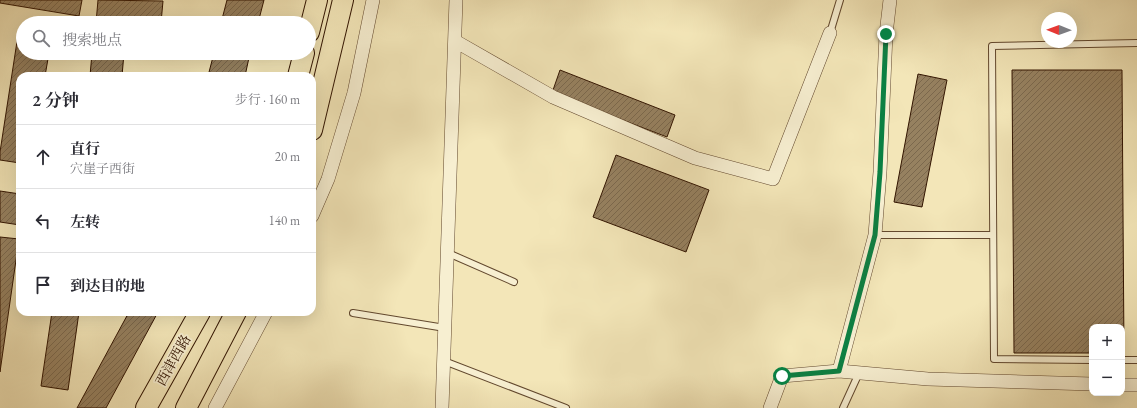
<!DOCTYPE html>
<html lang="zh">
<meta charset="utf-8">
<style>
:root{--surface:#fff;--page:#f7f7f7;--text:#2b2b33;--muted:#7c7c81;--line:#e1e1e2}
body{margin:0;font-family:"EB Garamond","Noto Serif SC",serif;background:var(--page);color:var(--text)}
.controls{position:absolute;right:12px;bottom:12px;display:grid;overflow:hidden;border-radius:8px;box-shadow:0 4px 16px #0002}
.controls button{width:36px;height:36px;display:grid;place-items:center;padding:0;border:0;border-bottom:1px solid var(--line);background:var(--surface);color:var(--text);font:20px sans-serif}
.compass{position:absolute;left:1041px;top:12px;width:36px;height:36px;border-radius:50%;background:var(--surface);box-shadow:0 4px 16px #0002;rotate:271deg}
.stop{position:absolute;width:12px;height:12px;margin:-9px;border:3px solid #0b8043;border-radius:50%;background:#fff}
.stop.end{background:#0b8043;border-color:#fff;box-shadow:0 1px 4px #0008}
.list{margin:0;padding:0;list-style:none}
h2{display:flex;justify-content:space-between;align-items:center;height:52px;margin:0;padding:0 16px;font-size:17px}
h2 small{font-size:13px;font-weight:400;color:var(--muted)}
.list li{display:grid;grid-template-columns:26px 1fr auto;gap:12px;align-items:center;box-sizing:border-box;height:64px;padding:0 16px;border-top:1px solid var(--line)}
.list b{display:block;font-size:15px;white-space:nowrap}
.list p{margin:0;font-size:13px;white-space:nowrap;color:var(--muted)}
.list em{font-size:13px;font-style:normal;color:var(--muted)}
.icon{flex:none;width:22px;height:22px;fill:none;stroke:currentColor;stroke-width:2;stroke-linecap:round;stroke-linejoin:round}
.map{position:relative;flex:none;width:1137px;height:408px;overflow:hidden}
.search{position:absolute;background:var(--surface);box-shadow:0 4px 16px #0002;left:16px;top:16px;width:300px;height:44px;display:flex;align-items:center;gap:10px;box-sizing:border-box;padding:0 14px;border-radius:22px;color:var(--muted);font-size:15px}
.panel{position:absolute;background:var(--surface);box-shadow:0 4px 16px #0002;left:16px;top:72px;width:300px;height:244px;border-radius:12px}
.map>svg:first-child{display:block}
.building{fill:url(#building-hatch);stroke:#321400}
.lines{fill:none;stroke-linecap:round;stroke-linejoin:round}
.service-casing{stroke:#62482e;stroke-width:8}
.minor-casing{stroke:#62482e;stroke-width:14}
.primary-casing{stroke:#321400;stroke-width:22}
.service{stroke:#f7efd1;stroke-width:6}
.minor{stroke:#f7efd1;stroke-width:13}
.primary{stroke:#f3e6b8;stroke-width:20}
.route{stroke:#0b8043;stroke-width:5}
.labels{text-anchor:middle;stroke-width:3.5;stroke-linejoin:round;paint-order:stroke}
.street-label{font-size:14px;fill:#321400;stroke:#f7efd1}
</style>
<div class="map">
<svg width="1137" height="408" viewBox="0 0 1137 408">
<defs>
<pattern id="building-hatch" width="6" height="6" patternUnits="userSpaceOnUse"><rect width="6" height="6" fill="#968160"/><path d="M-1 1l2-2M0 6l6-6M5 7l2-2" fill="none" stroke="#7b684d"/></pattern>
</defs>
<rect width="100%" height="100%" fill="#f3e6b8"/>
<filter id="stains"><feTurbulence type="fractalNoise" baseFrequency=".005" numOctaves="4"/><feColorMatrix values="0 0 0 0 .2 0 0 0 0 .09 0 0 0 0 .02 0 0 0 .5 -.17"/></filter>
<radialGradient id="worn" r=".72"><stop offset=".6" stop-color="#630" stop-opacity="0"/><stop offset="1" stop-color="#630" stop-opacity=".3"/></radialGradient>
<path class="building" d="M0,0H82L79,16L0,3Z
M98,0L163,1L161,23H96Z
M227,0H264L258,23H221Z
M18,35H23V53H49L45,76H20V163L0,160V152Z
M92,53H124L122,76H90Z
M214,53H250L245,76H208Z
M560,70L675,115L667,137L552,93Z
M1012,70H1122L1124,353H1122V327H1092V353H1014Z
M918,74L947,80L922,207L894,202Z
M616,155L709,190L686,252L593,217Z
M0,191L20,194V225L0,222Z
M0,237L19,239L0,372Z
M52,312H79L68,390L41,386Z
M129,312H158L106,408H77Z"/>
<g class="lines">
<defs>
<path id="service" d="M830,33L840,0
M875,235H993
M448,253L514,282
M353,313L445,328
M1092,360L994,359L992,46L1137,43
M1122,360H1137
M444,361L566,408
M843,408L859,373"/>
<path id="minor" d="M890,0L886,34L880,172L875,235L839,371L928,379L1092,384
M455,41L553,97L695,158L773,179L830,33
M312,216L328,179L354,93L373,0
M1122,385H1137
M215,408L266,312
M442,408L456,0
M770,408L782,376L839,371"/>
<path id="primary" d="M309,32L317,0
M298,76L304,53
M312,130L343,0
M146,408L200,312
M186,408L236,312"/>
</defs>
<use href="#service" class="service-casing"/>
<use href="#minor" class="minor-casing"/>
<use href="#primary" class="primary-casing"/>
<use href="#service" class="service"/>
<use href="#minor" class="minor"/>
<use href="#primary" class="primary"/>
</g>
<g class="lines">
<path class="route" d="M782,376L839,371L875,235L880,172L886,34"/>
</g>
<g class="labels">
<g class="street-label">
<text transform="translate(173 360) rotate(-61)" y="5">西津西路</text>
</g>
</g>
<rect width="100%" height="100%" filter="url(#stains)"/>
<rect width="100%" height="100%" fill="url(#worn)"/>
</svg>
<div class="controls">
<button>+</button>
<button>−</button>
</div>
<svg class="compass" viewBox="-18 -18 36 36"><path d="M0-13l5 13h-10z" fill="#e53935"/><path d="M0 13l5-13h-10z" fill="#7c7c81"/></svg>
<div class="stop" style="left:782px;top:376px"></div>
<div class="stop end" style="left:886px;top:34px"></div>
<div class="search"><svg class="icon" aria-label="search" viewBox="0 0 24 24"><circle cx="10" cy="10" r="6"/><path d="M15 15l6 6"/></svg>搜索地点</div>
<section class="panel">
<h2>2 分钟<small>步行 · 160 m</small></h2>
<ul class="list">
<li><svg class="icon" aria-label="ahead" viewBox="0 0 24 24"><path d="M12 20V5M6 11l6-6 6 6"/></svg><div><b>直行</b><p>穴崖子西街</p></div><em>20 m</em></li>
<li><svg class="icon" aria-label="left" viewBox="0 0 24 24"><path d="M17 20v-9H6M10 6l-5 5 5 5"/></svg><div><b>左转</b></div><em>140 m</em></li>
<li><svg class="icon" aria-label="arrive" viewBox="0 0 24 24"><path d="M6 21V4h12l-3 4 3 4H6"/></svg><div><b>到达目的地</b></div></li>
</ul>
</section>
</div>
